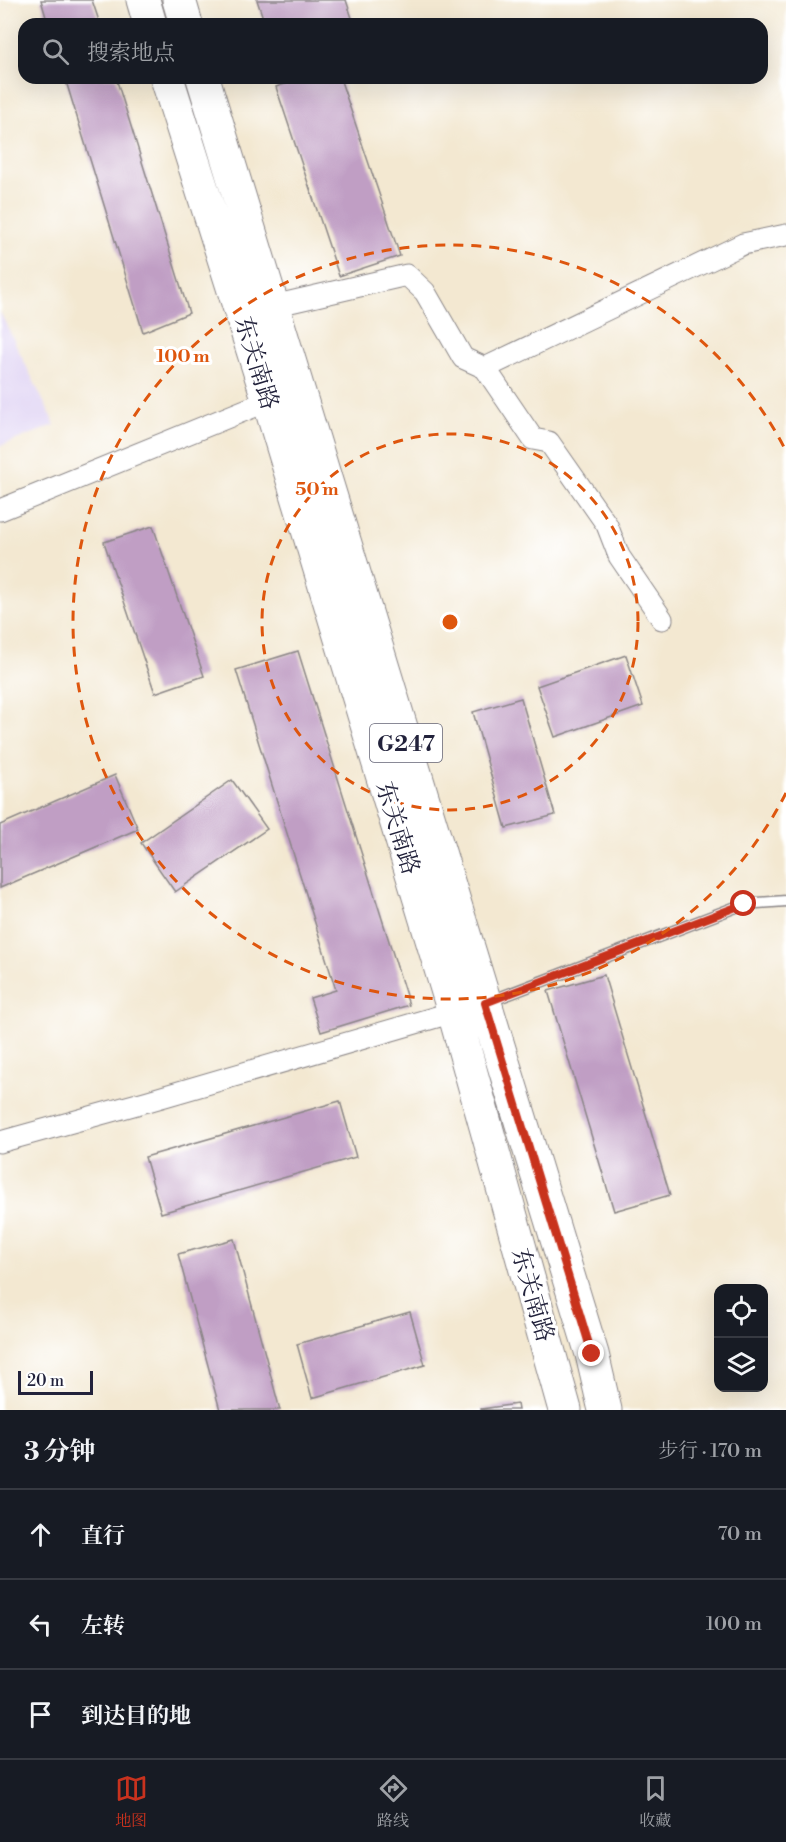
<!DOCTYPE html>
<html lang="zh">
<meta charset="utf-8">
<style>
:root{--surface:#171b24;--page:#20242c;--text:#f1f3f6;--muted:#9ea1a6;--line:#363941;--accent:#c8321e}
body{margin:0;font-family:"Libre Bodoni","Noto Serif SC",serif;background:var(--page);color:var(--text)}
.controls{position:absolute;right:18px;bottom:18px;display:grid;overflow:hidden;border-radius:12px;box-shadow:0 6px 24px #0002}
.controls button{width:54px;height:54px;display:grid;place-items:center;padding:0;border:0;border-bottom:2px solid var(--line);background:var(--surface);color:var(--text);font:30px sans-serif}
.scale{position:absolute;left:18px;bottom:15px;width:75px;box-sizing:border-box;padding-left:6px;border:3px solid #22223b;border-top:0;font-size:16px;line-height:21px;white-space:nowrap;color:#22223b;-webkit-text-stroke:4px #fff;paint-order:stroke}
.stop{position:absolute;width:18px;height:18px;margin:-14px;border:4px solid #c8321e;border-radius:50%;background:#fff}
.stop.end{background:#c8321e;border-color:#fff;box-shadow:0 2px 6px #0008}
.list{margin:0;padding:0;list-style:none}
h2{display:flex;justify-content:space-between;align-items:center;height:78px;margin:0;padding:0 24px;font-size:26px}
h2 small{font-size:20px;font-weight:400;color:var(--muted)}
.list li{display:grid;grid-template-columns:39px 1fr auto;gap:18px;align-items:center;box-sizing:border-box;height:90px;padding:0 24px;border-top:2px solid var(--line)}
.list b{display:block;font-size:22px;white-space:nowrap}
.list em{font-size:20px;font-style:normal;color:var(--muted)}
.icon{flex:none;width:33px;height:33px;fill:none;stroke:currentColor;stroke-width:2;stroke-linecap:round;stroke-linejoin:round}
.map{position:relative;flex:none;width:786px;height:1410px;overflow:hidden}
.search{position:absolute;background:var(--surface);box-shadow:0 6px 24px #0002;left:18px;right:18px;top:18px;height:66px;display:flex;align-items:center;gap:15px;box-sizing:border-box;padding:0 21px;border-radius:18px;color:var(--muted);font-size:22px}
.sheet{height:348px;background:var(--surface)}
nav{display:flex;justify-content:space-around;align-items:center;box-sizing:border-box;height:84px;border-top:2px solid var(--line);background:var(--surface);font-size:16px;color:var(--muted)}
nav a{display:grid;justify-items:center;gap:3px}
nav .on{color:var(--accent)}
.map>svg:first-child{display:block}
.built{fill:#e0d4f4}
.building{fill:#c09ec4}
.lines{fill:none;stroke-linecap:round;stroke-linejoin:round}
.service-casing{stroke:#8a8586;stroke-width:13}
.minor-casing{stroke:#8a8586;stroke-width:23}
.primary-casing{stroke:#8a8586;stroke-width:35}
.service{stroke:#fff;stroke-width:10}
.minor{stroke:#fff;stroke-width:21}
.primary{stroke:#fff;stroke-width:33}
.route{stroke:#c8321e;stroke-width:8}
.ring{fill:none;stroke:#de560e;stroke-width:3;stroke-dasharray:10 8}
.labels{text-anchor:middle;stroke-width:6;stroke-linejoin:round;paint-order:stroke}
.shield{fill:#fff;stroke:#646476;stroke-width:1.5}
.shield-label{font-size:22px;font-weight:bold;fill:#22223b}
.street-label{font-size:24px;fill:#22223b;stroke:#fff}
.centre{fill:#de560e;stroke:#fff;stroke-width:3}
.ring-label{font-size:18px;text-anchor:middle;font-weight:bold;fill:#de560e;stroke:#fff;stroke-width:6;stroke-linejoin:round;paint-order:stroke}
</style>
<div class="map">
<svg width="786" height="1410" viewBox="0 0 786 1410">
<rect width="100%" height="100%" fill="#fff"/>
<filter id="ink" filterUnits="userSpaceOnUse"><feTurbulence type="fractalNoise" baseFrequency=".0167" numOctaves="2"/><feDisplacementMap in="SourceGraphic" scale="12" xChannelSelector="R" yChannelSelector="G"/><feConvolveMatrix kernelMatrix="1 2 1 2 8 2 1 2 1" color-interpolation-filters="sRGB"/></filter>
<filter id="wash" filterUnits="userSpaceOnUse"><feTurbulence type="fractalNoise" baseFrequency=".008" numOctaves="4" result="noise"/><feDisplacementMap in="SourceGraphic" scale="24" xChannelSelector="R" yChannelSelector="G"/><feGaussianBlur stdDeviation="1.35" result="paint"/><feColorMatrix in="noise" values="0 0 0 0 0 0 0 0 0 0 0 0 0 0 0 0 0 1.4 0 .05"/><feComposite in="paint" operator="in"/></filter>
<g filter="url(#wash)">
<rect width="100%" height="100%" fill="#f3e8d1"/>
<path class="built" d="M0,312L55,425L0,446Z"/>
<g id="blocks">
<path class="building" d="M41,0H92L100,24H48Z
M257,0H346L354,24H265Z
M65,78H116L189,313L143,332Z
M303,78H340L400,256L339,276L276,87Z
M153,526L204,676L155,693L104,542Z
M298,651L409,1005L321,1032L310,998L336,990L236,670Z
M626,655L643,706L555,737L537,686Z
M521,698L555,815L506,828L473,712Z
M115,775L138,829L0,888V825Z
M232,780L267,829L175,892L141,843Z
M604,975L670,1195L614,1211L548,991Z
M340,1101L356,1157L161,1213L145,1157Z
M234,1239L280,1410H220L178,1254Z
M410,1312L425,1365L312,1398L297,1344Z
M517,1404L518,1410H481V1409Z"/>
</g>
</g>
<g filter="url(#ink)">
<use href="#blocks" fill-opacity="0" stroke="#8a8586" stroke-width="1.5"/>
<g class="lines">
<defs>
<path id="service" d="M488,1002L744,904L786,901"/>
<path id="minor" d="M273,306L407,275L425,292L463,358L485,368L743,244L786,235
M485,368L533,439L549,442L607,525L619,556L662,619
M0,510L280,396
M0,1142L148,1101L464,1009"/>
<path id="primary" d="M143,0L150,24
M179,0L186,24
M167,78L269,401L454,1012L565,1410
M203,78L592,1354L605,1410"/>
</defs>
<use href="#service" class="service-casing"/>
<use href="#minor" class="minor-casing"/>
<use href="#primary" class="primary-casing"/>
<use href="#service" class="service"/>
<use href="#minor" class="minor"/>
<use href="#primary" class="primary"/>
</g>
</g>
<g class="lines" filter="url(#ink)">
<path class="route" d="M592,1354L485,1003L744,904"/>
</g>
<g class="ring">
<circle cx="450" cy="622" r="188"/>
<path d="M786 793A377 377 0 1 1 786 451"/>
</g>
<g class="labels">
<rect class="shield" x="370" y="724" width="72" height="38" rx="4.5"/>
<g class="shield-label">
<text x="406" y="751">G247</text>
</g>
<g class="street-label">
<text transform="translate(257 363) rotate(73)" y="8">东关南路</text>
<text transform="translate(398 828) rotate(73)" y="8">东关南路</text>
<text transform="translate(533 1295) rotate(74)" y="8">东关南路</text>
</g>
</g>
<circle cx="450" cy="622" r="9" class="centre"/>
<g class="ring-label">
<text x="183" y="362">100 m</text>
<text x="317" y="495">50 m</text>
</g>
</svg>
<div class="controls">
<button><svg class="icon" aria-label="locate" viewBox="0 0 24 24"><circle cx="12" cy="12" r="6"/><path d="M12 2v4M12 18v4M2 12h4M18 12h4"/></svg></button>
<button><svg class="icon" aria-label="layers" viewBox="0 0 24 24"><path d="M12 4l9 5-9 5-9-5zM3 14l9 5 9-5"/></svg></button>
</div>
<div class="scale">20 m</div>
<div class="stop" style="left:744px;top:904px"></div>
<div class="stop end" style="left:592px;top:1354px"></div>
<div class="search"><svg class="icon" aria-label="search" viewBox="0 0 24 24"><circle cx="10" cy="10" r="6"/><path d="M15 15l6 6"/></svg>搜索地点</div>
</div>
<section class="sheet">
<h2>3 分钟<small>步行 · 170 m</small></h2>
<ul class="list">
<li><svg class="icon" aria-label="ahead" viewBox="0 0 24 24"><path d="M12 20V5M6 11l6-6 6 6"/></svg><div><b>直行</b></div><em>70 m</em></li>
<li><svg class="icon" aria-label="left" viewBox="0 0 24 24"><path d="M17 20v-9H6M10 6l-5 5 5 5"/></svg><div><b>左转</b></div><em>100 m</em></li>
<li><svg class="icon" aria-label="arrive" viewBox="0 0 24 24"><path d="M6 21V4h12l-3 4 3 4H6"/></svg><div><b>到达目的地</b></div></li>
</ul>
</section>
<nav>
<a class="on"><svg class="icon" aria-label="map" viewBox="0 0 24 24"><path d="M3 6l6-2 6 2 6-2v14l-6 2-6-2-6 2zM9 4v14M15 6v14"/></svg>地图</a>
<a><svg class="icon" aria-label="directions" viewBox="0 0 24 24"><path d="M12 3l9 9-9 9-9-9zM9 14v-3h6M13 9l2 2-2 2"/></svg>路线</a>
<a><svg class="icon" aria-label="saved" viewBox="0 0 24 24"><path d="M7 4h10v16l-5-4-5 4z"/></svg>收藏</a>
</nav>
